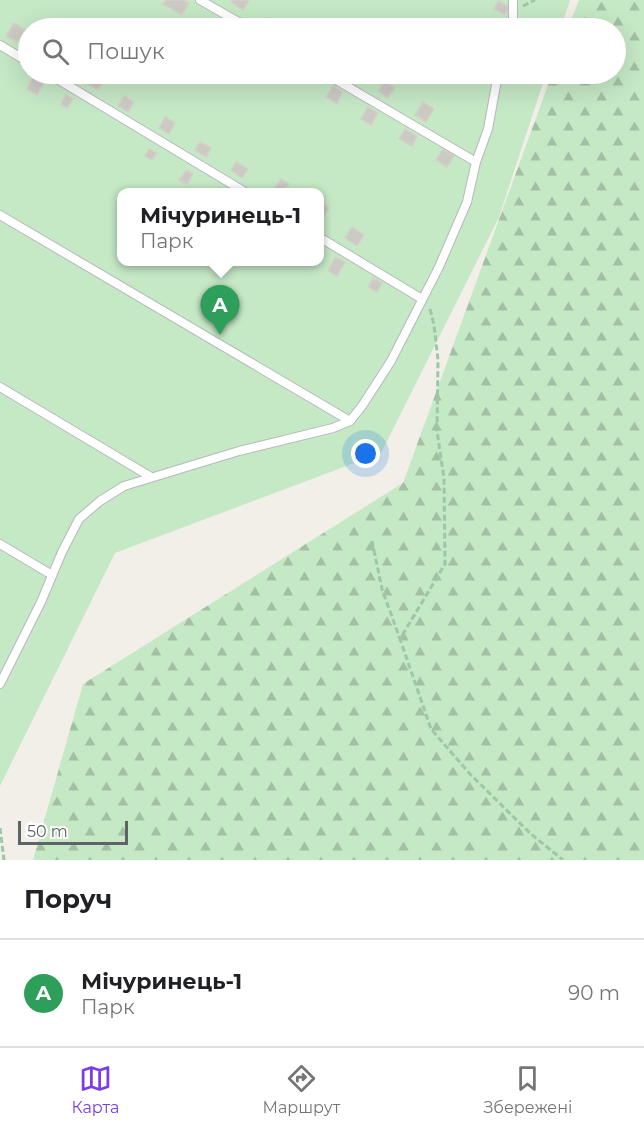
<!DOCTYPE html>
<html lang="uk">
<meta charset="utf-8">
<style>
:root{--surface:#fff;--page:#f6f6f6;--text:#202124;--muted:#757577;--line:#e0e0e0;--accent:#7c3aed}
body{margin:0;font-family:Montserrat,sans-serif;background:var(--page);color:var(--text)}
.scale{position:absolute;left:18px;bottom:15px;width:110px;box-sizing:border-box;padding-left:6px;border:3px solid #5f6368;border-top:0;font-size:16px;line-height:21px;white-space:nowrap;color:#5f6368;-webkit-text-stroke:4px #fff;paint-order:stroke}
.you{position:absolute;left:366px;top:454px;width:21px;height:21px;margin:-15px;border:4px solid #fff;border-radius:50%;background:#1a73e8;box-shadow:0 0 0 9px #1a73e833}
.badge{display:grid;place-items:center;width:39px;height:39px;border-radius:50%;background:var(--accent);color:#fff;font-size:20px;font-weight:700}
.pin{position:absolute;translate:-50% -50px;filter:drop-shadow(0 2px 3px #0008)}
.pin::after{content:'';position:absolute;top:32px;width:21px;height:18px;background:inherit;clip-path:polygon(0 0,100% 0,50% 100%)}
.popup{position:absolute;left:117px;top:188px;width:207px;height:78px;box-sizing:border-box;display:grid;place-content:center;border-radius:12px;background:var(--surface);filter:drop-shadow(0 2px 4px #0005);font-size:20px;white-space:nowrap;color:var(--muted)}
.popup b{font-size:22px;color:var(--text)}
.popup::after{content:'';position:absolute;left:50%;top:100%;margin-left:-12px;border:12px solid transparent;border-top-color:var(--surface)}
.list{margin:0;padding:0;list-style:none}
h2{display:flex;justify-content:space-between;align-items:center;height:78px;margin:0;padding:0 24px;font-size:26px}
h2 small{font-size:20px;font-weight:400;color:var(--muted)}
.list li{display:grid;grid-template-columns:39px 1fr auto;gap:18px;align-items:center;box-sizing:border-box;height:108px;padding:0 24px;border-top:2px solid var(--line)}
.list b{display:block;font-size:22px;white-space:nowrap}
.list p{margin:0;font-size:20px;white-space:nowrap;color:var(--muted)}
.list em{font-size:20px;font-style:normal;color:var(--muted)}
.icon{flex:none;width:33px;height:33px;fill:none;stroke:currentColor;stroke-width:2;stroke-linecap:round;stroke-linejoin:round}
.map{position:relative;flex:none;width:644px;height:860px;overflow:hidden}
.search{position:absolute;background:var(--surface);box-shadow:0 6px 24px #0002;left:18px;right:18px;top:18px;height:66px;display:flex;align-items:center;gap:15px;box-sizing:border-box;padding:0 21px;border-radius:33px;color:var(--muted);font-size:22px}
.sheet{height:186px;background:var(--surface)}
nav{display:flex;justify-content:space-around;align-items:center;box-sizing:border-box;height:84px;border-top:2px solid var(--line);background:var(--surface);font-size:16px;color:var(--muted)}
nav a{display:grid;justify-items:center;gap:3px}
nav .on{color:var(--accent)}
.map>svg:first-child{display:block}
.green{fill:#c5e8c5;fill-rule:evenodd}
.forest{fill:url(#forest-firs)}
.building{fill:#cccac5;stroke:#d6d1c6;stroke-width:1.5}
.lines{fill:none;stroke-linecap:round;stroke-linejoin:round}
.service-casing{stroke:#b5b8bc;stroke-width:10}
.path{stroke:#9cc7a9;stroke-width:3;stroke-dasharray:6 3;stroke-linecap:butt}
.service{stroke:#fff;stroke-width:8}
</style>
<div class="map">
<svg width="644" height="860" viewBox="0 0 644 860">
<defs>
<pattern id="forest-firs" width="22" height="20" patternUnits="userSpaceOnUse" patternTransform="scale(1.5)"><rect width="22" height="20" fill="#c5e8c5"/><path d="M5 1l3.5 6h-7zM16 11l3.5 6h-7z" fill="#a3c0a4"/></pattern>
</defs>
<rect width="100%" height="100%" fill="#f1efe8"/>
<path class="green" d="M0,0H570L561,28H28V74H546L499,217L381,453L115,553L0,786ZM121,192H319V262H121Z"/>
<path class="forest" d="M579,0H644V860H33L83,684L403,483L552,74H616V28H568Z"/>
<path class="building" d="M166,0H183L189,3L182,15L163,4Z
M232,0H247L249,1L243,10L231,2Z
M498,1L509,7L505,15L494,9Z
M270,18L281,24L279,28H274L266,24Z
M217,21L230,28H213Z
M14,23L25,30L17,42L6,36Z
M91,74H96L105,79L98,90L86,83Z
M33,77L44,83L37,95L27,89Z
M385,81L395,88L388,98L378,91Z
M333,86L343,92L337,104L326,97Z
M66,95L73,99L67,108L61,104Z
M124,96L134,102L128,112L118,106Z
M423,102L434,109L426,122L415,115Z
M368,107L378,113L371,125L361,119Z
M165,117L175,123L169,134L159,128Z
M405,129L417,136L412,146L399,139Z
M200,142L211,148L206,157L195,150Z
M149,149L157,153L152,160L145,156Z
M443,149L454,156L447,167L436,160Z
M236,162L248,169L242,178L231,170Z
M186,170L193,174L187,184L179,180Z
M281,179L289,184L283,192H276L273,190Z
M321,203L329,208L321,220L319,219V207Z
M352,227L364,235L357,246L345,238Z
M335,257L345,262L337,276L328,271Z
M373,278L382,283L377,292L368,287Z"/>
<g class="lines">
<defs>
<path id="service" d="M200,0L249,28
M511,28L513,21V0
M0,45L28,62
M49,74L245,192
M326,74L476,162
M0,215L350,421
M319,237L422,299
M0,387L151,477
M0,544L52,575
M0,684L41,602L62,552L79,519L100,501L124,486L239,451L333,428L350,421L362,406L391,361L439,267L467,202L476,162L488,129L498,74"/>
</defs>
<use href="#service" class="service-casing"/>
<path class="path" d="M523,6L535,0
M430,309L434,325L438,360L437,431L444,478L445,564L400,639L431,729L470,774L531,834L563,860
M372,541L382,589L400,639
M0,828L4,860"/>
<use href="#service" class="service"/>
</g>
</svg>
<div class="scale">50 m</div>
<div class="you"></div>
<div class="pin badge" style="left:220px;top:335px;background:#2e9e5b">A</div>
<div class="popup"><b>Мічуринець-1</b>Парк</div>
<div class="search"><svg class="icon" aria-label="search" viewBox="0 0 24 24"><circle cx="10" cy="10" r="6"/><path d="M15 15l6 6"/></svg>Пошук</div>
</div>
<section class="sheet">
<h2>Поруч<small></small></h2>
<ul class="list">
<li><span class="badge" style="background:#2e9e5b">A</span><div><b>Мічуринець-1</b><p>Парк</p></div><em>90 m</em></li>
</ul>
</section>
<nav>
<a class="on"><svg class="icon" aria-label="map" viewBox="0 0 24 24"><path d="M3 6l6-2 6 2 6-2v14l-6 2-6-2-6 2zM9 4v14M15 6v14"/></svg>Карта</a>
<a><svg class="icon" aria-label="directions" viewBox="0 0 24 24"><path d="M12 3l9 9-9 9-9-9zM9 14v-3h6M13 9l2 2-2 2"/></svg>Маршрут</a>
<a><svg class="icon" aria-label="saved" viewBox="0 0 24 24"><path d="M7 4h10v16l-5-4-5 4z"/></svg>Збережені</a>
</nav>
